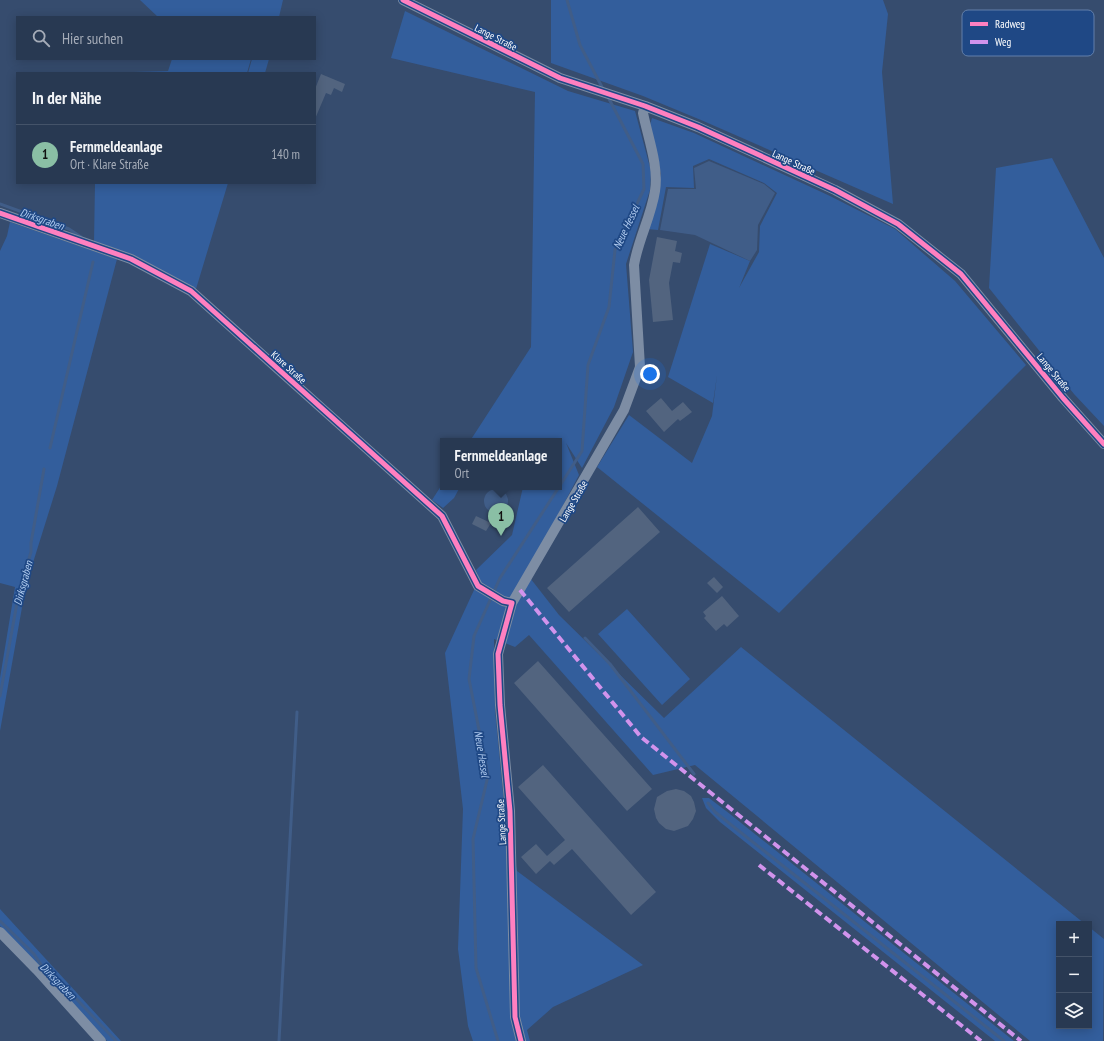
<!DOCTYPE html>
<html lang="de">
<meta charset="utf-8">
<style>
:root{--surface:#283952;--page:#304059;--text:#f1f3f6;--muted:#a5acb8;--line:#445369;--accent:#8abfa5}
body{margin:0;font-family:"PT Sans Narrow",sans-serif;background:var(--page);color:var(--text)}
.controls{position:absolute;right:12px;bottom:12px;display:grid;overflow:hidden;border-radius:0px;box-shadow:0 2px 10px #0003}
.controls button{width:36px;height:36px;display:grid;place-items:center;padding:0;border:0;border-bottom:1px solid var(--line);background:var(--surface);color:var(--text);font:20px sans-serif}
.you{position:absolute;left:650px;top:374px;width:14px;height:14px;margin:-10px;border:3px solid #fff;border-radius:50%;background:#1a73e8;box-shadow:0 0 0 6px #1a73e833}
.badge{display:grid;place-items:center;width:26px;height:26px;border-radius:50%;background:var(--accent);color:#111;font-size:13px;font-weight:700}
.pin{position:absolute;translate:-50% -33px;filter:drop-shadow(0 1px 2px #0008)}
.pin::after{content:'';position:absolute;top:21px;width:14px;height:12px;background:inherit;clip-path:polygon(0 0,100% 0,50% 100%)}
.popup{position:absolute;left:440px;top:438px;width:122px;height:52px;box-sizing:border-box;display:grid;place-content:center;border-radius:0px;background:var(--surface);filter:drop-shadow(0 1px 3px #0005);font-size:13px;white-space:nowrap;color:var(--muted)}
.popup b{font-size:15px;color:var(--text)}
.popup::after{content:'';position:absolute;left:50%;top:100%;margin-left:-8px;border:8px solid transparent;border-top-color:var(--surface)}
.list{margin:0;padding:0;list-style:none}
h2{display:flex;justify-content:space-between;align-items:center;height:52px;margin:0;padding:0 16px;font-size:17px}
h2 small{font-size:13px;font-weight:400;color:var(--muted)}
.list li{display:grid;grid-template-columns:26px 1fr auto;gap:12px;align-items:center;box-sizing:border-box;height:60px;padding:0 16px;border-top:1px solid var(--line)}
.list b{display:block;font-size:15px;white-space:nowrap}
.list p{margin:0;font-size:13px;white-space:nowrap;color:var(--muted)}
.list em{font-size:13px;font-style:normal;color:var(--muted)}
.icon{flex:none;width:22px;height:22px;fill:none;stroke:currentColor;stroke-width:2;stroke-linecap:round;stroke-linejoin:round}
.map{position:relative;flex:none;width:1104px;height:1041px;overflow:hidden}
.search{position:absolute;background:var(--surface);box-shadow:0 2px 10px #0003;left:16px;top:16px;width:300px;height:44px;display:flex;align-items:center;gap:10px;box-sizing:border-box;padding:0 14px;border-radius:0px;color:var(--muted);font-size:15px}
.panel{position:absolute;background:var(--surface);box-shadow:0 2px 10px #0003;left:16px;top:72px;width:300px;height:112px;border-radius:0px}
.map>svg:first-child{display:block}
.green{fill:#335e9c}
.water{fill:#405d88}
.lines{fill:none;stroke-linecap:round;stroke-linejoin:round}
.stream{stroke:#405d88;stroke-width:3}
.building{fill:#52647f}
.street{stroke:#7d8da4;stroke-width:10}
.quiet{stroke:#d193ec;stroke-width:4;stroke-dasharray:8 4;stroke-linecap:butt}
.cycleway-casing{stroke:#1f4885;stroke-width:8}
.cycleway{stroke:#ff80c0;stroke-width:5}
.labels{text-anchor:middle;stroke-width:3.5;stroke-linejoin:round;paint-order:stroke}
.street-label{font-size:10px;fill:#fff;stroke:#1f4885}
.water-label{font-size:11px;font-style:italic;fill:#b2cdf1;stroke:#1f4885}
.key{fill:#1f4885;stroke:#627faa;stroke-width:1}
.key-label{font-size:11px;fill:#fff}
</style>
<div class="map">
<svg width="1104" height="1041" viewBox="0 0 1104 1041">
<rect width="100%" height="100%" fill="#364c6e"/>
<path class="green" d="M140,0H283L279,17H262L266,2L262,17H158Z
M551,0H883L888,14L882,72L893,204L701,120L643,96L551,63Z
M405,11L568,91L635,111L651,171L650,190L626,264L633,352L614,407L582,468L566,443L579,475L527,574L559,615L664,718L741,647L1085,924H1059V1026H1089V927L1104,939L1103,1041H1030L695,765L653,775L529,635L515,647L494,639L495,710L504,803L517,871L643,965L553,1007L527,1030L530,1041H473L468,1026L458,949L463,809L445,653L474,590L480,581L476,570L512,535L523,487H559V441H470L531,347L535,92L391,58Z
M172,59H251L247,73H97L168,71Z
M252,59H269L265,73H248Z
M652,118L694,133L830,196L895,229L955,281L1026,365L779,613L597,467L629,415L692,463L712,416L717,375L713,403L668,377L710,244L750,261L739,288L759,252L760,226L777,193L764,183L709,159L693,166L694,188L666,187L658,230L647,229L661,174L650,125Z
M1052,158L1104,258V426L1074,394L989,288L996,168Z
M95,183H228L196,289L128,254L94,243Z
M10,222L117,259L57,486L26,585L0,731V678L15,587L0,583V251L7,236Z
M443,483V487H460L454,498L443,508L432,500Z
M627,609L690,679L662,705L598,634Z
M702,798H709L730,814L1014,1041H995L720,822L706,808Z
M0,909L121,1041H107L0,926Z"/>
<path class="water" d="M709,161L764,184L775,193L758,225L757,250L750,261L695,235L660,230L668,189H696L694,168Z
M484 501a12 12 0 1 1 24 0a12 12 0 1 1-24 0Z"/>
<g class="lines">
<path class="stream" d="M567,0L580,45L603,89
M0,204L69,229L81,237
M50,448L93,262
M559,487L582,451L588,365L609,307L615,250L644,189L643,164L608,97
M585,638L610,664L694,774
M0,696L19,592L31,552V543L44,469
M708,803L715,812L1004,1041
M0,921L34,954L42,966L53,974L116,1041
M279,1041L297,712
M498,1041L476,968L473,839L488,776L469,679L474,636L500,578L559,487"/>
</g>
<path class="building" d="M321,74L345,84L342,92L334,88L331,95L326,93L315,119V89Z
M657,237L677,241L675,251L682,253L680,263L673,262L669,283L673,320L653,322L649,280Z
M661,398L672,411L683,402L692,412L680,421L678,419L664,432L646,411Z
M638,507L660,532L569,612L547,588Z
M476,516L491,523L486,531L472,524Z
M714,577L723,587L717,593L707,583Z
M722,596L739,616L727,627L724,624L716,631L704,618L706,616L703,612Z
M538,661L652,789L627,811L514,683Z
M543,765L656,892L631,915L572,849L554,865L550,861L536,874L521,857L536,844L547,856L565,840L518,787Z
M676,789L684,791L691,796L694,802L696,811L693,819L688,826L674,831L666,829L659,823L656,818L654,809L657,797L667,791Z"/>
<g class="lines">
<path class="street" d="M403,0L560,78L645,106L698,127L835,190L898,224L961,274L1063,398L1104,444
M0,213L131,259L191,291L442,516L478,586L503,601L512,603
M0,932L37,970L101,1041
M521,1041L515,1017L510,811L500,705L498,654L512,603L624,410L640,367L634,265C638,240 651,217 655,191C659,166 648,138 643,113L645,106"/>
<path class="quiet" d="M520,590L641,737L1021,1041
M759,865L981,1041"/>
<defs>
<path id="cycleway" d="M403,0L560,78L645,106L698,127L835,190L898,224L961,274L1063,398L1104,444
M0,213L131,259L191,291L442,516L478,586L503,601L512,603L498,654L500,705L510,811L515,1017L521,1041"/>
</defs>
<use href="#cycleway" class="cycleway-casing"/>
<use href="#cycleway" class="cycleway"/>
</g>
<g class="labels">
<g class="street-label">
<text transform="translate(496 37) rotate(27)" y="4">Lange Straße</text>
<text transform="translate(794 162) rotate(25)" y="4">Lange Straße</text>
<text transform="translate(289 367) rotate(42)" y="4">Klare Straße</text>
<text transform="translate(1054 372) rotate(50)" y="4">Lange Straße</text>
<text transform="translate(573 501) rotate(-60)" y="4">Lange Straße</text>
<text transform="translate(501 822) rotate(-93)" y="4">Lange Straße</text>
</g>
<g class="water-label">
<text transform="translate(42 219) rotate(19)" y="4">Dirksgraben</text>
<text transform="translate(626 227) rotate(-65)" y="4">Neue Hessel</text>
<text transform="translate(23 583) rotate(-75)" y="4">Dirksgraben</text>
<text transform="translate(482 754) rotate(81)" y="4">Neue Hessel</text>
<text transform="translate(58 981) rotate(46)" y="4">Dirksgraben</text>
</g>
</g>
<rect x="962" y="10" width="132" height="46" rx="6" class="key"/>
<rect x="970" y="22" width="18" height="4" fill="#ff80c0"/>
<rect x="970" y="40" width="18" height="4" fill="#d193ec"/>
<g class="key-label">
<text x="995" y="28">Radweg</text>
<text x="995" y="46">Weg</text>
</g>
</svg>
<div class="controls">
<button>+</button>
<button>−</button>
<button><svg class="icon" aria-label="layers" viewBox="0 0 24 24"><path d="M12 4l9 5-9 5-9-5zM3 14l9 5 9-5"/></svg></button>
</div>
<div class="you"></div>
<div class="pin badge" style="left:501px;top:536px">1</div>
<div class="popup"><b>Fernmeldeanlage</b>Ort</div>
<div class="search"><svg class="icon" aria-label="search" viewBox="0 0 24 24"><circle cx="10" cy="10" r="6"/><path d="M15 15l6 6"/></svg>Hier suchen</div>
<section class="panel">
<h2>In der Nähe<small></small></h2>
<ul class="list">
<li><span class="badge">1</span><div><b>Fernmeldeanlage</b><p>Ort · Klare Straße</p></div><em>140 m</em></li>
</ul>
</section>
</div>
